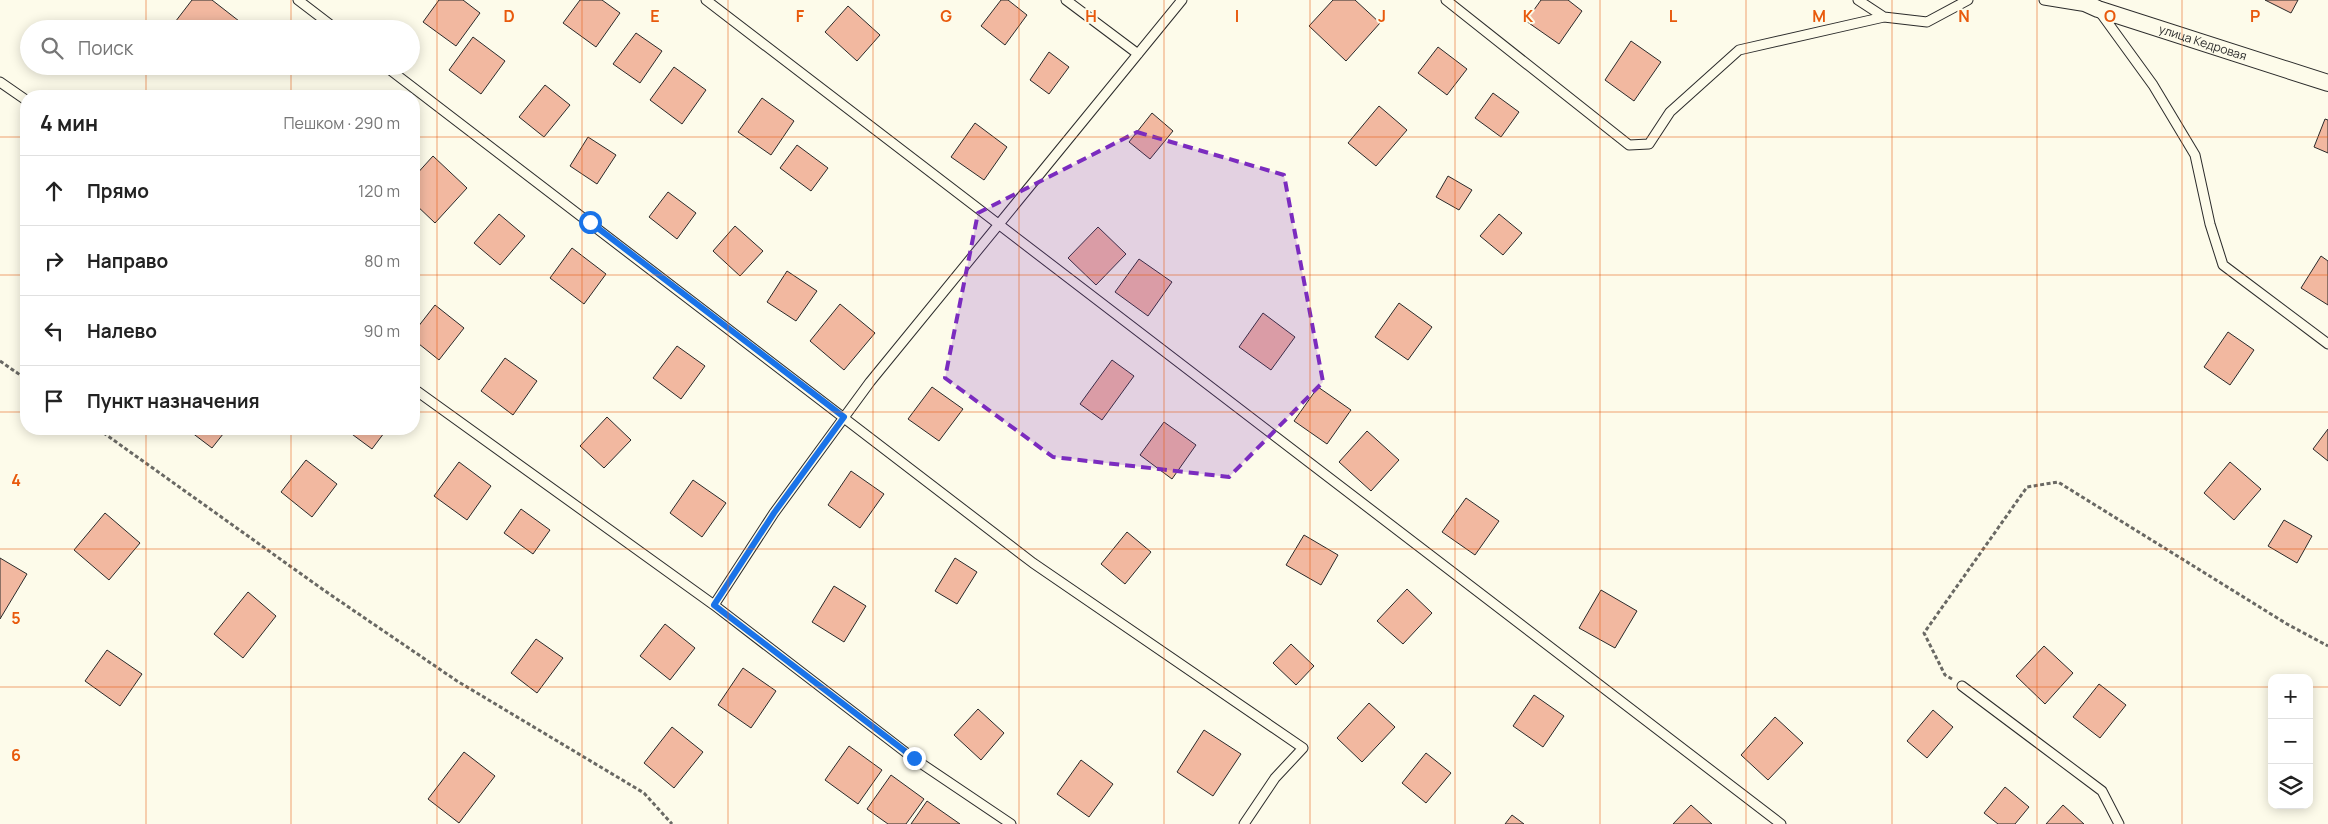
<!DOCTYPE html>
<html lang="ru">
<meta charset="utf-8">
<style>
:root{--surface:#fff;--page:#f6f6f6;--text:#222;--muted:#767676;--line:#e0e0e0}
body{margin:0;font-family:Manrope,sans-serif;background:var(--page);color:var(--text)}
.controls{position:absolute;right:15px;bottom:15px;display:grid;overflow:hidden;border-radius:10px;box-shadow:0 2px 12px #0003}
.controls button{width:45px;height:45px;display:grid;place-items:center;padding:0;border:0;border-bottom:1px solid var(--line);background:var(--surface);color:var(--text);font:25px sans-serif}
.stop{position:absolute;width:15px;height:15px;margin:-11px;border:4px solid #1a73e8;border-radius:50%;background:#fff}
.stop.end{background:#1a73e8;border-color:#fff;box-shadow:0 1px 5px #0008}
.list{margin:0;padding:0;list-style:none}
h2{display:flex;justify-content:space-between;align-items:center;height:65px;margin:0;padding:0 20px;font-size:21px}
h2 small{font-size:16px;font-weight:400;color:var(--muted)}
.list li{display:grid;grid-template-columns:32px 1fr auto;gap:15px;align-items:center;box-sizing:border-box;height:70px;padding:0 20px;border-top:1px solid var(--line)}
.list b{display:block;font-size:19px;white-space:nowrap}
.list em{font-size:16px;font-style:normal;color:var(--muted)}
.icon{flex:none;width:28px;height:28px;fill:none;stroke:currentColor;stroke-width:2;stroke-linecap:round;stroke-linejoin:round}
.map{position:relative;flex:none;width:2328px;height:824px;overflow:hidden}
.search{position:absolute;background:var(--surface);box-shadow:0 2px 12px #0003;left:20px;top:20px;width:400px;height:55px;display:flex;align-items:center;gap:12px;box-sizing:border-box;padding:0 18px;border-radius:28px;color:var(--muted);font-size:19px}
.panel{position:absolute;background:var(--surface);box-shadow:0 2px 12px #0003;left:20px;top:90px;width:400px;height:345px;border-radius:20px}
.map>svg:first-child{display:block}
.building{fill:#f2b8a0;stroke:#2b2b2b}
.lines{fill:none;stroke-linecap:round;stroke-linejoin:round}
.service-casing{stroke:#2b2b2b;stroke-width:11}
.minor-casing{stroke:#2b2b2b;stroke-width:18}
.path{stroke:#6a6964;stroke-width:3;stroke-dasharray:4 2.5;stroke-linecap:butt}
.service{stroke:#fdfbea;stroke-width:9}
.minor{stroke:#fdfbea;stroke-width:16}
.route{stroke:#1a73e8;stroke-width:6}
.marked{fill:#7b2cbf;fill-opacity:0.2;stroke:#7b2cbf;stroke-width:4;stroke-dasharray:10 6;stroke-linejoin:round}
.grid{fill:none;stroke:#e8590c;stroke-width:1;stroke-opacity:0.55}
.labels{text-anchor:middle;stroke-width:4;stroke-linejoin:round;paint-order:stroke}
.street-label{font-size:12px;fill:#2b2b2b;stroke:#fdfbea}
.grid-label{font-size:16px;text-anchor:middle;font-weight:bold;fill:#e8590c;stroke:#fdfbea;stroke-width:4;stroke-linejoin:round;paint-order:stroke}
</style>
<div class="map">
<svg width="2328" height="824" viewBox="0 0 2328 824">
<rect width="100%" height="100%" fill="#fdfbea"/>
<path class="building" d="M192,0H212L239,21L233,29H175L172,26Z
M439,0H463L480,13L456,46L423,22Z
M580,0H602L620,13L596,47L563,23Z
M1001,0H1008L1027,15L1005,45L981,26Z
M1333,0H1355L1380,23L1346,61L1309,26Z
M1541,0H1568L1582,11L1559,44L1526,21Z
M2265,0H2298L2291,13Z
M848,6L880,35L857,61L825,32Z
M636,33L662,51L640,83L613,64Z
M473,37L505,61L481,94L449,70Z
M1631,41L1661,62L1634,101L1605,80Z
M1438,47L1467,69L1447,95L1418,73Z
M1049,52L1069,67L1049,94L1030,80Z
M674,67L706,90L682,124L650,100Z
M545,85L570,105L544,137L519,117Z
M1493,93L1519,112L1501,137L1475,118Z
M762,98L794,121L771,155L738,132Z
M1379,106L1407,130L1376,166L1348,143Z
M1152,113L1173,131L1150,159L1129,142Z
M2325,119L2328,120V153L2314,147Z
M975,123L1007,147L984,180L951,157Z
M588,137L616,155L597,184L570,166Z
M797,145L828,168L811,191L780,168Z
M433,156L467,188L435,223L414,203V177Z
M1448,176L1472,190L1459,210L1436,197Z
M668,192L696,213L677,239L649,217Z
M499,214L525,236L500,265L474,243Z
M1499,214L1522,233L1503,255L1480,236Z
M735,226L763,251L740,276L713,251Z
M1098,227L1126,254L1096,285L1068,258Z
M572,248L606,274L584,304L550,278Z
M2321,256L2328,261V305L2301,288Z
M1139,259L1172,282L1148,316L1115,292Z
M787,271L817,291L796,321L767,302Z
M1399,303L1432,327L1408,360L1375,337Z
M840,304L875,333L844,370L810,341Z
M435,305L464,328L439,360L414,340V332Z
M1263,313L1295,337L1271,370L1239,347Z
M2228,332L2254,350L2230,385L2204,367Z
M677,346L705,366L681,399L653,378Z
M505,358L537,381L513,415L481,391Z
M1112,360L1134,376L1102,420L1080,404Z
M932,387L963,409L939,441L908,419Z
M1318,387L1351,410L1327,444L1294,421Z
M607,417L631,440L604,468L580,446Z
M1164,422L1196,445L1172,479L1140,455Z
M187,429H227L212,448Z
M345,429H387L372,449Z
M2328,429V461L2313,449Z
M1367,431L1399,460L1371,491L1339,462Z
M306,460L337,484L312,517L281,492Z
M459,462L491,486L467,520L434,496Z
M2230,462L2261,489L2234,520L2204,493Z
M851,471L884,494L860,528L828,505Z
M693,480L726,503L702,537L670,513Z
M1466,498L1499,521L1475,555L1442,532Z
M521,509L550,530L533,554L504,533Z
M105,513L140,543L109,580L74,550Z
M2284,520L2312,536L2297,563L2268,546Z
M1127,532L1151,552L1125,584L1101,564Z
M1304,535L1338,555L1321,585L1286,565Z
M0,558L27,574L0,619Z
M955,558L977,572L957,604L935,591Z
M834,586L866,606L844,642L812,622Z
M1407,589L1432,613L1403,644L1377,621Z
M1601,590L1637,611L1615,648L1579,628Z
M248,592L276,616L243,658L214,634Z
M665,624L695,648L670,680L640,656Z
M536,639L563,658L537,693L511,673Z
M1291,644L1314,666L1296,685L1273,663Z
M2044,646L2073,673L2045,704L2016,676Z
M107,650L142,674L120,706L85,681Z
M743,668L776,691L751,728L718,705Z
M2099,684L2126,705L2100,738L2073,717Z
M1534,695L1564,716L1543,747L1513,726Z
M1369,703L1395,727L1362,762L1337,738Z
M978,709L1004,733L981,760L954,735Z
M1933,710L1953,727L1927,758L1907,741Z
M1775,717L1803,743L1768,780L1741,755Z
M672,727L703,752L674,788L644,763Z
M1204,730L1241,754L1213,796L1177,772Z
M849,746L882,770L858,804L825,780Z
M464,752L495,776L459,823L428,799Z
M1426,753L1451,773L1426,803L1402,783Z
M1081,760L1113,784L1089,817L1057,794Z
M891,775L924,799L906,824H888L867,809Z
M2005,787L2029,807L2015,824H1998L1984,813Z
M927,801L960,824H911Z
M1691,805L1712,824H1673Z
M2063,805L2084,824H2046Z
M1512,815L1524,824H1505Z"/>
<g class="lines">
<defs>
<path id="service" d="M298,0L336,29
M706,0L1781,824
M1066,0L1138,54
M1446,0L1629,145L1649,144L1670,112L1739,50L1884,17
M1858,0L1884,17L1927,22L1968,0
M2044,0L2081,6
M2100,12L2153,85L2195,155L2210,224L2223,265L2328,344
M385,66L1033,563L1303,748L1275,778L1244,824
M0,82L26,100
M414,389L714,605L913,758L1011,824
M714,605L774,513L870,382L1182,0
M1962,686L2102,791L2119,824"/>
<g id="minor">
<path id="s1" d="M2078,0L2098,9L2328,83"/>
</g>
</defs>
<use href="#service" class="service-casing"/>
<use href="#minor" class="minor-casing"/>
<path class="path" d="M0,361L26,379
M98,429L325,591L457,681L644,793L672,824
M1952,679L1945,675L1924,633L2027,487L2058,482L2287,624L2328,646"/>
<use href="#service" class="service"/>
<use href="#minor" class="minor"/>
</g>
<g class="lines">
<path class="route" d="M590,222L844,417L774,513L714,605L914,758"/>
</g>
<path class="marked" d="M1137,132L1284,175L1323,382L1229,477L1053,457L945,378L978,213Z"/>
<path class="grid" d="M146,0V29M291,0V29M437,0V824M582,0V824M728,0V824M873,0V824M1019,0V824M1164,0V824M1310,0V824M1455,0V824M1600,0V824M1746,0V824M1892,0V824M2037,0V824M2182,0V824M146,66V96M291,66V96M0,137H26M414,137H2328M0,275H26M414,275H2328M0,412H26M414,412H2328M146,429V824M291,429V824M0,549H2328M0,687H2272M2309,687H2328"/>
<g class="labels">
<g class="street-label">
<text dy="4" stroke="none"><textPath href="#s1" startOffset="132">улица Кедровая</textPath></text>
</g>
</g>
<g class="grid-label">
<text x="509" y="22">D</text>
<text x="655" y="22">E</text>
<text x="800" y="22">F</text>
<text x="946" y="22">G</text>
<text x="1091" y="22">H</text>
<text x="1237" y="22">I</text>
<text x="1382" y="22">J</text>
<text x="1528" y="22">K</text>
<text x="1673" y="22">L</text>
<text x="1819" y="22">M</text>
<text x="1964" y="22">N</text>
<text x="2110" y="22">O</text>
<text x="2255" y="22">P</text>
<text x="16" y="486">4</text>
<text x="16" y="624">5</text>
<text x="16" y="761">6</text>
</g>
</svg>
<div class="controls">
<button>+</button>
<button>−</button>
<button><svg class="icon" aria-label="layers" viewBox="0 0 24 24"><path d="M12 4l9 5-9 5-9-5zM3 14l9 5 9-5"/></svg></button>
</div>
<div class="stop" style="left:590px;top:222px"></div>
<div class="stop end" style="left:914px;top:758px"></div>
<div class="search"><svg class="icon" aria-label="search" viewBox="0 0 24 24"><circle cx="10" cy="10" r="6"/><path d="M15 15l6 6"/></svg>Поиск</div>
<section class="panel">
<h2>4 мин<small>Пешком · 290 m</small></h2>
<ul class="list">
<li><svg class="icon" aria-label="ahead" viewBox="0 0 24 24"><path d="M12 20V5M6 11l6-6 6 6"/></svg><div><b>Прямо</b></div><em>120 m</em></li>
<li><svg class="icon" aria-label="right" viewBox="0 0 24 24"><path d="M7 20v-9h11M14 6l5 5-5 5"/></svg><div><b>Направо</b></div><em>80 m</em></li>
<li><svg class="icon" aria-label="left" viewBox="0 0 24 24"><path d="M17 20v-9H6M10 6l-5 5 5 5"/></svg><div><b>Налево</b></div><em>90 m</em></li>
<li><svg class="icon" aria-label="arrive" viewBox="0 0 24 24"><path d="M6 21V4h12l-3 4 3 4H6"/></svg><div><b>Пункт назначения</b></div></li>
</ul>
</section>
</div>
